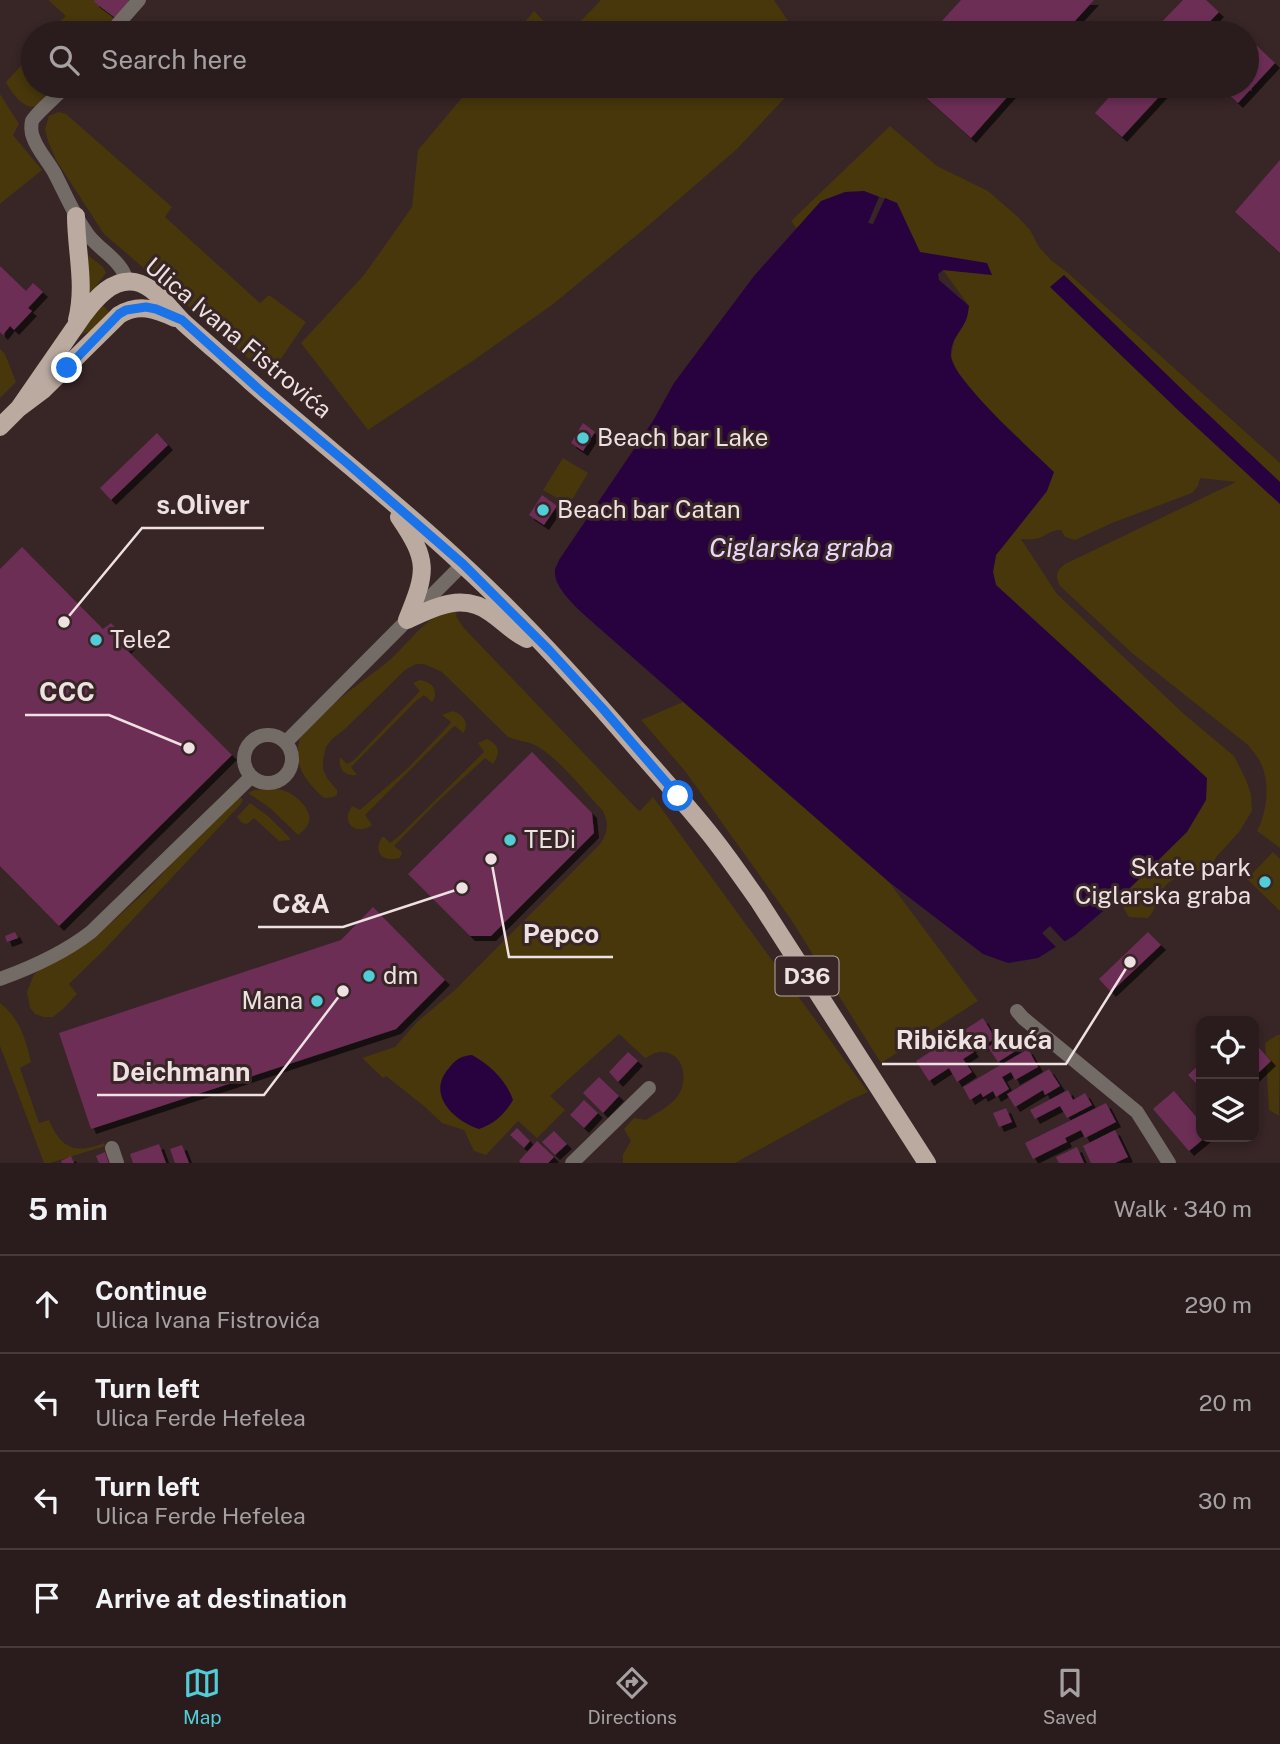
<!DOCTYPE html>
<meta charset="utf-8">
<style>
:root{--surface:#2a1c1c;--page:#362929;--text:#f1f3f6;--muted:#a5a1a3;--line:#463a3b;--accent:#52ccd6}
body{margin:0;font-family:"Public Sans",sans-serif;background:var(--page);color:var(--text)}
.controls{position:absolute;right:21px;bottom:21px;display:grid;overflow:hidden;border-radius:14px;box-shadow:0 4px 10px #0003}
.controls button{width:63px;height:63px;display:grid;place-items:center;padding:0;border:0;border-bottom:2px solid var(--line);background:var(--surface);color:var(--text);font:35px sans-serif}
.stop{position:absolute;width:21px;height:21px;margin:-16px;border:5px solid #1a73e8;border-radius:50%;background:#fff}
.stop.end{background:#1a73e8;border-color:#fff;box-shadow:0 2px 7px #0008}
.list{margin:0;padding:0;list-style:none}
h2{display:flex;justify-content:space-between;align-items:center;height:91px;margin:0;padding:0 28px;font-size:30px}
h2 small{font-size:23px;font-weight:400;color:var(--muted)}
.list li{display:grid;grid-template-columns:46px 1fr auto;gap:21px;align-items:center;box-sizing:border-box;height:98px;padding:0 28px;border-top:2px solid var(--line)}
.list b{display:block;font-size:26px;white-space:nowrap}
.list p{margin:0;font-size:23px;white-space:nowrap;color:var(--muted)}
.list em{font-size:23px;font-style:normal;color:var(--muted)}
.icon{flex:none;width:38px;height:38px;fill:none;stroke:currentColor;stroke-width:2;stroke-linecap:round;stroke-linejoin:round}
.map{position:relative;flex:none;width:1280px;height:1163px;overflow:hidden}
.search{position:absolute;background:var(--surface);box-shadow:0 4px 10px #0003;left:21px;right:21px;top:21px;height:77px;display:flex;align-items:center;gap:18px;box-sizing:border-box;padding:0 24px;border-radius:38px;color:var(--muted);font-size:26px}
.sheet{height:483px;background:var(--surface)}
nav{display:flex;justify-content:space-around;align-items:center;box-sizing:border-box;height:98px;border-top:2px solid var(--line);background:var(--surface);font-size:19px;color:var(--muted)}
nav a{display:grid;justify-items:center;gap:4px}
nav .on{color:var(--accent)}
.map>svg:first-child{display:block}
.green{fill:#47370b}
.water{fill:#28023e}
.pier{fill:#382526}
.building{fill:#6d2d57;filter:url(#shadow)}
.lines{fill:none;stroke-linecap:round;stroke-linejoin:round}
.street{stroke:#736b66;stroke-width:14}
.primary{stroke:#bbaaa0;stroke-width:18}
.route{stroke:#1a73e8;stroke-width:9}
.poi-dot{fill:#52ccd6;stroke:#382526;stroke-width:2.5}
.labels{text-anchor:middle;stroke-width:6;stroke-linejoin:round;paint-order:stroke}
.shield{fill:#382526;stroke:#b7a9a9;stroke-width:2}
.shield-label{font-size:23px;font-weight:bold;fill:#eee1e1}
.street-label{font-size:24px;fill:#eee1e1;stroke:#382526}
.poi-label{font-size:24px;fill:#eee1e1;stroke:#382526;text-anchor:start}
.water-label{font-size:26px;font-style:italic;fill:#e9d7fc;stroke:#382526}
.leader{fill:none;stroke:#eee1e1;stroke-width:2.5}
.callout-dot{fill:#eee1e1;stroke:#382526;stroke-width:2.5}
.callout-label{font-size:26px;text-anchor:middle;font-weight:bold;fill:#eee1e1;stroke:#382526;stroke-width:6;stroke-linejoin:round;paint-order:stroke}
</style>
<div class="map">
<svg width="1280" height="1163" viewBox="0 0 1280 1163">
<defs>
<filter id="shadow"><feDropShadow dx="5" dy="5" stdDeviation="0" flood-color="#0009"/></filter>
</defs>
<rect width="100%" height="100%" fill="#382526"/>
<path class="green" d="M48,0H95L94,2L118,20L104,33H60L54,27L66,16Z
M601,0H774L796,33H569Z
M534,11L555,33H516Z
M33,53V86H53C48,91 43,100 37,105C26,113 10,91 6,82Z
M472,86H796L737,149L649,225L552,305L474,360L368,430L301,343L364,275L412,207L418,150Z
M0,94L19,124L13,135L42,170L0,204Z
M58,112L66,114L172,207L165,217L260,303L269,295L306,322L269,376L104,234L56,160L48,141L45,129L49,116Z
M890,126L937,166L988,191L1017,216L1030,230L1039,247L1051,260L1068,273L1280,463V848L1257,831C1268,810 1271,779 1258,758C1255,754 1251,749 1248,745L1132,653L1060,586C1055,575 1056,572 1065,564L1236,482L1200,478L1198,486L1192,493L1112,523L1075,540L1065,537L1061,530C1052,529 1047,535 1039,538C1033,540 1027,539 1021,539L1057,594L1185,715L1234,756L1246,780L1251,794L1252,811L1239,832L1217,856L1209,869C1187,872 1167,876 1158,898C1155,906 1154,912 1148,918L1129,917L1116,896L996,585L993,572L996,555L1047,491L1021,440L988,409L958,373L951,357L954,340L966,320L969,306L943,270L991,274L920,253L897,203L864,191L823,201L797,229L791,221Z
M84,252L103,267L106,273L89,295Z
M101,303L109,312L91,331L77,336Z
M0,349L5,354L16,382L0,398Z
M563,458L588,473L569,505L543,490Z
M454,611L457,612L456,616L463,627L638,810L640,811L653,797L868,1092L848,1101L735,1163H623V1154L631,1141L624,1129L634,1118L646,1120C656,1113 669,1107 677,1097C689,1082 685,1051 660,1052C655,1052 650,1056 645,1058L619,1034L550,1096L565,1110L537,1138L518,1121L486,1155L474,1151L464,1130L442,1123L425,1107L386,1076L383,1078L362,1058L395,1047L417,1022L455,990L600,844C608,832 609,824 603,811C584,791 563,763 540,748C530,741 519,742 508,737L442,672L424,664H416L405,670L345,729L332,739L326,747L323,760V769L327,778L337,790V795L333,797L324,798C307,783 293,766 299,742C305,720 371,676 391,659C404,647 415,632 429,621C436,616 445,612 454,611Z
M420,680C430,682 436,686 435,697L432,702L424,695L416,701L351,767L357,775C345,777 338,769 340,757L347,764L354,760L420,691L413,683Z
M683,702L889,882L978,1001L881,1063L790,918L685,771L641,720Z
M453,711C463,714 470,723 463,733L455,726L452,728L365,815L372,825C356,836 340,824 352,806L360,810L408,768L449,725L451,722L442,715Z
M487,739C500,746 501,752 493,764L485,758L435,804L394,846L402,852L400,858C384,862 372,854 382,837H384L390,843L399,836L484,752L478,743Z
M254,790C262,790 274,788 282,790C294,793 313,809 309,822C307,828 302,832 298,835L270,808L248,793Z
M240,797L243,800L240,805L105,949L69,984L77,994L64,1008L53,1017H44L35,1014L30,1008L27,992L34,974L41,968L57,961L91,941L145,892L195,839Z
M250,803L268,816L290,838V840L279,841L254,818L247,824L242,823L237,817Z
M1273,852L1280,859V911L1247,879Z
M0,1003C20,1019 25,1037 31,1062L20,1068L39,1123L49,1120C61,1148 75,1155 104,1143L105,1146L50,1163H44L0,1046Z
M1277,1035H1280L1279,1116L1269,1110L1265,1043Z"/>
<path class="water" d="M864,191L879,197L868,223L873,224L885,198L897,203L920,252L987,263L992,275L943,270L938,274L939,280L969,306C968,311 968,317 965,322C960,333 950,341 951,356C952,379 1034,453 1054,472L1047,491L996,555L993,572L996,585L1207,778L1206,800L1187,832L1131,887L1075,935L1038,958L1008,963L983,954L889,882L598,627C585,615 553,590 555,571C555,567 558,564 559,560L653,421L674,383L754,276L821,201L845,192Z
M1064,275L1194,401L1280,482V504L1179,411L1050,287Z
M472,1055C490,1065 506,1080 513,1100C504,1115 495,1123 479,1129C453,1120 426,1094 449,1068C456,1059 461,1056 472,1055Z"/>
<path class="pier" d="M1050,926L1067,944L1058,949L1042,933Z"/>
<path class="building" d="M95,0H128L132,3L118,20L94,2Z
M961,0H1094L1064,33H931Z
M1183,0H1206L1219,12L1199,33H1151Z
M1256,45L1275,63L1238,103L1219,86H1247V55Z
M913,86H1017L971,138Z
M1119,86H1169L1122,137L1095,113Z
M1280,160V253L1235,212Z
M0,266L26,291L33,283L43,292L28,308L32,311L14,330L10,326L3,335L0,332Z
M583,423L595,432L583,451L571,443Z
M157,433L168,445L111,500L100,488Z
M542,495L557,506L544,525L529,515Z
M22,547L103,629L111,623L131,644L126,649L232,755L59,926L0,866V569Z
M532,752L592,813L594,833L491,936H470L408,874Z
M373,907L445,980L396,1029L91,1129L59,1033L341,940Z
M15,932L18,938L7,942L5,936Z
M1148,932L1161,945L1111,992L1099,979Z
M983,1018L995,1038L982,1047L979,1043L971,1048L974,1052L963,1059L972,1072L957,1082L949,1068L929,1081L916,1061Z
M1009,1033L1019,1049L998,1062L988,1047Z
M1254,1042L1271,1061L1254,1077Z
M1028,1049L1038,1067L1015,1080L1011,1072L1002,1077L1009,1089L996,1097L993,1091L983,1097L981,1093L970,1100L963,1087Z
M628,1052L638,1061L618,1082L609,1072Z
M1201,1063V1088L1188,1075Z
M1049,1069L1060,1086L1045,1095L1043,1090L1015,1107L1007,1094Z
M599,1077L619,1096L603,1113L583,1093Z
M1068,1090L1073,1100L1085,1093L1092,1105L1067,1118L1060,1106L1035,1119L1030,1110Z
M1174,1091L1201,1122V1137H1206L1189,1151L1153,1109Z
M584,1100L598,1113L584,1128L570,1115Z
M1106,1103L1116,1122L1085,1138L1081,1130L1065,1138L1067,1142L1033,1159L1025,1143Z
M1006,1108L1012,1122L999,1127L993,1113Z
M517,1128L530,1141L524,1148L510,1135Z
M1115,1130L1128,1157L1115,1163H1091L1083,1146Z
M554,1131L567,1144L555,1155L542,1142Z
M537,1141L554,1157L548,1163H521L519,1161Z
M159,1144L166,1163H133L130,1154Z
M182,1145L189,1163H175L170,1149Z
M1077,1147L1084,1163H1059L1056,1157Z
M105,1152L109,1163H99L96,1156Z
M71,1156L74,1163H62L61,1161Z"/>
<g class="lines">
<path class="street" d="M110,33L139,0
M66,86C59,94 35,114 32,121C31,125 31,133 33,137C37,150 49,162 55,174C66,195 75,218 89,236C102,252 122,261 127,281
M244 759a24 24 0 1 1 48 0a24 24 0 1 1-48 0Z
M286,742L463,564
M0,979C33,967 64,953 91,932L251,777
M1017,1011L1023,1018L1137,1112L1169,1163
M112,1148L117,1163
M572,1163L649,1088"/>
<path class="primary" d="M76,216C76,250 86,285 77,320
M19,408L84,314C96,298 113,278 135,282C155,286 169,308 183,322C205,342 228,361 250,381C320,443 394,500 462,564C524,621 581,684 636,748C659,774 683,801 705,828C724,851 741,876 758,900L927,1163
M0,427L19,408L43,390L119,315C139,303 155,309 175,318
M399,517C429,561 427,571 407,620
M407,620C434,607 463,592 491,613C503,621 513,633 527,639"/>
</g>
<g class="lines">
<path class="route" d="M67,368L119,314L126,310L146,307L156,309L182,320L262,392L347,463L463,564L549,650L603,709L678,796"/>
</g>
<g class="poi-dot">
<circle cx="583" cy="438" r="7"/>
<circle cx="543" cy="510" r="7"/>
<circle cx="96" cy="640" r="7"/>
<circle cx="510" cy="840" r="7"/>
<circle cx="1265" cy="882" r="7"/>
<circle cx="369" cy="976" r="7"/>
<circle cx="317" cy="1001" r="7"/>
</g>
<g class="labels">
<rect class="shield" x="775.5" y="956.5" width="63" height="39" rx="5"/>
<g class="shield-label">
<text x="807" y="984">D36</text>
</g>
<g class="street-label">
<text transform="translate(238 338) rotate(40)" y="8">Ulica Ivana Fistrovića</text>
</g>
<g class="poi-label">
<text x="597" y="446">Beach bar Lake</text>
<text x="557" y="518">Beach bar Catan</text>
<text x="110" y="648">Tele2</text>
<text x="524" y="848">TEDi</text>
<text x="1251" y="876" text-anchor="end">Skate park<tspan x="1251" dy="28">Ciglarska graba</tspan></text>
<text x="383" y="984">dm</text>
<text x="303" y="1009" text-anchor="end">Mana</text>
</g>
<g class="water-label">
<text x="801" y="557">Ciglarska graba</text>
</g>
</g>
<path class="leader" d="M64 622L142 528H264M189 748L109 715H25M462 888L343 927H258M491 859L509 957H613M1130 962L1066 1064H882M343 991L264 1095H97"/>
<g class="callout-dot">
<circle cx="64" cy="622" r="7"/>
<circle cx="189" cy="748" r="7"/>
<circle cx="462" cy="888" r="7"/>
<circle cx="491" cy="859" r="7"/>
<circle cx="1130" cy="962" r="7"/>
<circle cx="343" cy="991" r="7"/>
</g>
<g class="callout-label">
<text x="203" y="514">s.Oliver</text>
<text x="67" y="701">CCC</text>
<text x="301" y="913">C&amp;A</text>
<text x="561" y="943">Pepco</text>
<text x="974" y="1049">Ribička kuća</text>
<text x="181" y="1081">Deichmann</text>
</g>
</svg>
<div class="controls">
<button><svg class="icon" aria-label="locate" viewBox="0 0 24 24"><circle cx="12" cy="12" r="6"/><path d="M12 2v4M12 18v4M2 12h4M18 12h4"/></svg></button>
<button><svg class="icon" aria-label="layers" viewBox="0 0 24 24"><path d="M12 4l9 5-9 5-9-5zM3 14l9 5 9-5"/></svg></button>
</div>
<div class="stop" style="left:678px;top:796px"></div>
<div class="stop end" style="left:67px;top:368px"></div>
<div class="search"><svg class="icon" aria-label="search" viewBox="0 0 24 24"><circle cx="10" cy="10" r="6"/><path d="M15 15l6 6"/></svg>Search here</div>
</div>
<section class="sheet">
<h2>5 min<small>Walk · 340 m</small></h2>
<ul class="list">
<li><svg class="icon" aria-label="ahead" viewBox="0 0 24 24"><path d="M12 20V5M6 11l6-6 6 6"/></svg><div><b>Continue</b><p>Ulica Ivana Fistrovića</p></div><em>290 m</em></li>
<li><svg class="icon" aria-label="left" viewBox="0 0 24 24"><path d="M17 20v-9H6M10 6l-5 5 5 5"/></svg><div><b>Turn left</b><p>Ulica Ferde Hefelea</p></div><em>20 m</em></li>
<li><svg class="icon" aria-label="left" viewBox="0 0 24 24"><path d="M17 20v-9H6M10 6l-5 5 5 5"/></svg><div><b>Turn left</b><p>Ulica Ferde Hefelea</p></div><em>30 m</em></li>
<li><svg class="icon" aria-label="arrive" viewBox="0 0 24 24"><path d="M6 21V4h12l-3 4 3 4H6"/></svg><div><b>Arrive at destination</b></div></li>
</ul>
</section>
<nav>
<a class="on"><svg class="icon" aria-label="map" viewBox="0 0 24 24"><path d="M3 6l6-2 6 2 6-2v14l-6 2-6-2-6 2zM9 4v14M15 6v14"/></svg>Map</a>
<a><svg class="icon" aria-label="directions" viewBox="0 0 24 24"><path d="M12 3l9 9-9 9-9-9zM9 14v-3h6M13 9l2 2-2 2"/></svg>Directions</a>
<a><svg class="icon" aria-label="saved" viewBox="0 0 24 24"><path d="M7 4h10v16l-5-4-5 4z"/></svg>Saved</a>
</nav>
